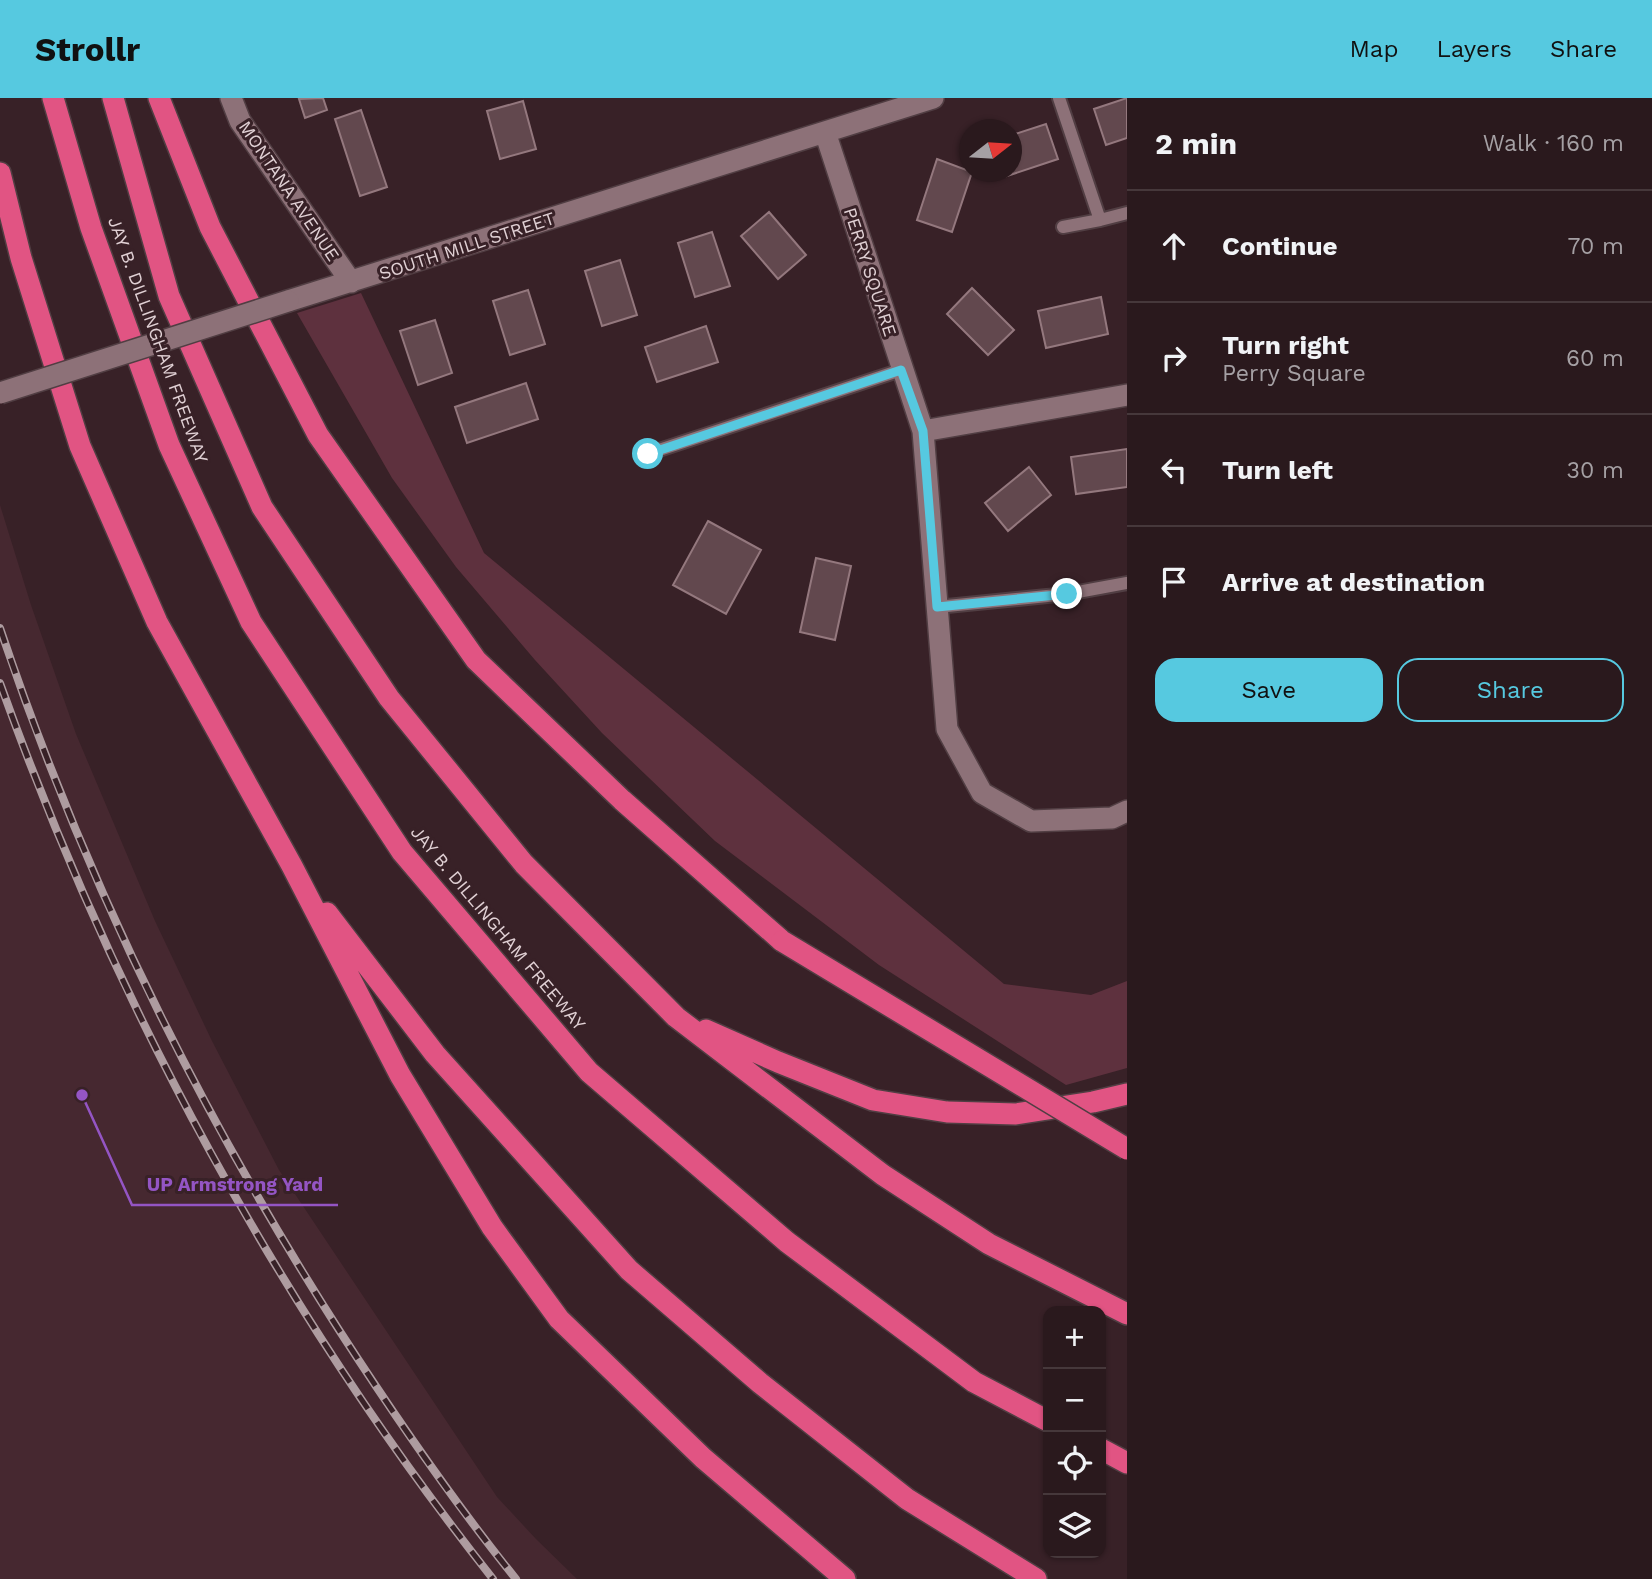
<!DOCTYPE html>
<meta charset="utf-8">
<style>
:root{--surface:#2a191d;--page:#36262a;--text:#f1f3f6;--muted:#a5a0a4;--line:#46383b;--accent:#56c9e0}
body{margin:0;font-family:"Work Sans",sans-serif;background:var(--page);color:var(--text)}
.controls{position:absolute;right:21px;bottom:21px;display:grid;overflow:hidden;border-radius:14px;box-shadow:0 2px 5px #0004}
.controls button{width:63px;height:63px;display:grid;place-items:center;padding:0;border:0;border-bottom:2px solid var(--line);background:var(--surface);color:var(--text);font:35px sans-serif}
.compass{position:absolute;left:959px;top:21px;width:63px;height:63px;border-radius:50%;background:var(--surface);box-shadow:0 2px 5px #0004;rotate:73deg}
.stop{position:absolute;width:21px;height:21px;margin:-16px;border:5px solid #56c9e0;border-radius:50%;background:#fff}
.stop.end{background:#56c9e0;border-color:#fff;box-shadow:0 2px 7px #0008}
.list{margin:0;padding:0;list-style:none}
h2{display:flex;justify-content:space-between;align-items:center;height:91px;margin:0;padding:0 28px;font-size:30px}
h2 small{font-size:23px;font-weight:400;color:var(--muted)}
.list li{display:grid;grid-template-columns:46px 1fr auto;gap:21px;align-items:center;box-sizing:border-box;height:112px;padding:0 28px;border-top:2px solid var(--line)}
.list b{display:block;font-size:26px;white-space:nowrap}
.list p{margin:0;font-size:23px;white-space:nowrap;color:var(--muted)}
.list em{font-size:23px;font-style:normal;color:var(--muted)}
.actions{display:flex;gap:14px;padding:21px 28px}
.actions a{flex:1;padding:16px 0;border:2px solid var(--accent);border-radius:21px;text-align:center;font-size:24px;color:var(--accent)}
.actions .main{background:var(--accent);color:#111}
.icon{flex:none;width:38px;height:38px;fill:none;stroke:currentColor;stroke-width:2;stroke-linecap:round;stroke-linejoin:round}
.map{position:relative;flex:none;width:1127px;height:1481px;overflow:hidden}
header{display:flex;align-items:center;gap:42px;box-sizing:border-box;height:98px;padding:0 35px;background:var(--accent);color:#111}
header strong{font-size:33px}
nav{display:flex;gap:38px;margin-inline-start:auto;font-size:24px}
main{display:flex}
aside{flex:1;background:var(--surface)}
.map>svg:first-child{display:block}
.built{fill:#462830}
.green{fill:#5e313e}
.building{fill:#62484e;stroke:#94787e;stroke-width:2}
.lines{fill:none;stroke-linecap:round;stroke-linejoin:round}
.service-casing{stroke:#513e43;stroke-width:16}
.minor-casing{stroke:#513e43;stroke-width:24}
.motorway-casing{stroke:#513e43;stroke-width:24}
.service{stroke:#8d7178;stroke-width:12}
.minor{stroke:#8d7178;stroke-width:21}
.motorway{stroke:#e15483;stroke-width:21}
.rail-casing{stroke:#ae9ca0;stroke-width:8}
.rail{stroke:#382127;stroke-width:5;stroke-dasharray:16;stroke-linecap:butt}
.minor-bridge-casing{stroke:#513e43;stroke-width:24;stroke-linecap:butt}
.motorway-bridge-casing{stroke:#513e43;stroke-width:24;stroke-linecap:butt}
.minor-bridge{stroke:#8d7178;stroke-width:21}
.motorway-bridge{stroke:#e15483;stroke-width:21}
.route{stroke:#56c9e0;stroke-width:9}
.labels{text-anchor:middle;stroke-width:6;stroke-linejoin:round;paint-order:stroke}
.street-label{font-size:18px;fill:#e1d1d5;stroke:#382127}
.leader{fill:none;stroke:#9455c4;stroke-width:2.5}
.callout-dot{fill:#9455c4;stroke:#382127;stroke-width:2.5}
.callout-label{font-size:19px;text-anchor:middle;font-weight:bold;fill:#9455c4;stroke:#382127;stroke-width:6;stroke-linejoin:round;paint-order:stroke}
</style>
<header>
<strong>Strollr</strong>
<nav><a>Map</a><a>Layers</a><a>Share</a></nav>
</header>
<main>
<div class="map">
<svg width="1127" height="1481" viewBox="0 0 1127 1481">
<rect width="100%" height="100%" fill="#382127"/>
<path class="built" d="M0,407L31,507L76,636L155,823L212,943L279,1072L497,1399L536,1441L577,1481H0Z"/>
<path class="green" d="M361,195L484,455L1004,886L1091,897L1127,883V970L1066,987L879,867L715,743L602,635L535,562L456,469L392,380L297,215Z"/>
<path class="building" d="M323,0L327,12L305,20L299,1Z
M1127,0V40L1106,47L1094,11Z
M523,3L536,51L500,61L487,13Z
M361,12L387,89L360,98L335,21Z
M1046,26L1058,61L1004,79L1002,74H1012V37Z
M937,61L972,74L952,134L917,122Z
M769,114L806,157L778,181L741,138Z
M712,134L730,188L695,199L678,145Z
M620,162L637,217L602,228L585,173Z
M972,190L1014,232L988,257L947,216Z
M528,192L545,246L510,257L493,203Z
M1101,199L1108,236L1046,250L1038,213Z
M435,222L452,275L418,287L400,233Z
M706,228L718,264L657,284L645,249Z
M526,285L538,321L467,345L455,309Z
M1127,351V389L1076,396L1071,359Z
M1029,369L1051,397L1008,433L985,405Z
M708,423L761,452L726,516L673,487Z
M816,460L851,468L835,542L800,534Z"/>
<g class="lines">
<defs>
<path id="service" d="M1059,0L1100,122L1063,129
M1100,122L1127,115
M647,356L901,272
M937,509L1067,496L1127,485"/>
<path id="minor" d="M231,0L240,23L351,184
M825,34L923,333L947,631L982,695L1031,723L1112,720L1127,713
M288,203L933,0
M923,333L1127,297"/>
<path id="motorway" d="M53,0L91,130L169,347L251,524L402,754L589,974L787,1144L974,1284L1048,1323
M113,0L169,198L262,409L389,600L524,766L676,919L883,1077L989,1146L1127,1216
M159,0L210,129L318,337L476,562L622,702L782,843
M0,75L21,160L80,348L157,524L292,768L400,977L492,1129L559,1221L703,1360L845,1481
M327,815L435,956L629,1172L760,1285L907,1401L1036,1481
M706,932L778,964L873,1002L947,1014L1016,1016L1093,1004L1127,996
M1101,1351L1127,1365"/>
</defs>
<use href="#service" class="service-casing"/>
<use href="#minor" class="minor-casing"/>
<use href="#motorway" class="motorway-casing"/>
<use href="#service" class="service"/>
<use href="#minor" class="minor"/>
<use href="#motorway" class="motorway"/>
<defs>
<path id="rail" d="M0,530C83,778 198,1012 339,1232C394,1317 452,1402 516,1481
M0,585C115,907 280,1212 493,1481"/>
</defs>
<use href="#rail" class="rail-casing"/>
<use href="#rail" class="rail"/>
<defs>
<path id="minor-bridge" d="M0,295L288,203"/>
<path id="motorway-bridge" d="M782,843L1127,1051"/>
</defs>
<use href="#minor-bridge" class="minor-bridge-casing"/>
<use href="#motorway-bridge" class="motorway-bridge-casing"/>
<use href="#minor-bridge" class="minor-bridge"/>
<use href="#motorway-bridge" class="motorway-bridge"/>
</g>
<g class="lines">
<path class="route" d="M648,356L901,272L923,333L937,509L1067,496"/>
</g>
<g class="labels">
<g class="street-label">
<text transform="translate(289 93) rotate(56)" y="6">MONTANA AVENUE</text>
<text transform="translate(467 148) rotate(-18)" y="6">SOUTH MILL STREET</text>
<text transform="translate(870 174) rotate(72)" y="6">PERRY SQUARE</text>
<text transform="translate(158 242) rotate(70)" y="6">JAY B. DILLINGHAM FREEWAY</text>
<text transform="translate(498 830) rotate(50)" y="6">JAY B. DILLINGHAM FREEWAY</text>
</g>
</g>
<path class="leader" d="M82 997L132 1107H338"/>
<circle class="callout-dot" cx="82" cy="997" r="7"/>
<g class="callout-label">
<text x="235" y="1093">UP Armstrong Yard</text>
</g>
</svg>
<div class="controls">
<button>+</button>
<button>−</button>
<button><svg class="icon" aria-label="locate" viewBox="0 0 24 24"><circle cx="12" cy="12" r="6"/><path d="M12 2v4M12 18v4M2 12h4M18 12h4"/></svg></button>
<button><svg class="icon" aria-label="layers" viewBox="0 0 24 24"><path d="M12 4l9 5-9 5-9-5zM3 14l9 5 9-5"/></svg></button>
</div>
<svg class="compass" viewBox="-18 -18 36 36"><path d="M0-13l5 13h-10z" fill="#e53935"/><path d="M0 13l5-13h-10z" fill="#a5a0a4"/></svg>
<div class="stop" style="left:648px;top:356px"></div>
<div class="stop end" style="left:1067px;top:496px"></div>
</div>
<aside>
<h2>2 min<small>Walk · 160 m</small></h2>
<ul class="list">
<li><svg class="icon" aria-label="ahead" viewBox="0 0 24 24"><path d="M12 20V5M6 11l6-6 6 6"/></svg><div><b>Continue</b></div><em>70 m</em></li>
<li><svg class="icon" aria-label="right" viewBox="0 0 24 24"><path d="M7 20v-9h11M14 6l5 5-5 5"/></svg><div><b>Turn right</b><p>Perry Square</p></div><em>60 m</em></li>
<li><svg class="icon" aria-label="left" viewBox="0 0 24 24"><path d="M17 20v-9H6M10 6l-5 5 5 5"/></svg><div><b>Turn left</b></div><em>30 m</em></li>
<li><svg class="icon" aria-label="arrive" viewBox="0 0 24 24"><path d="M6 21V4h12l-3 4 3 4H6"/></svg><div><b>Arrive at destination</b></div></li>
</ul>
<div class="actions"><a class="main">Save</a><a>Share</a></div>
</aside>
</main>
